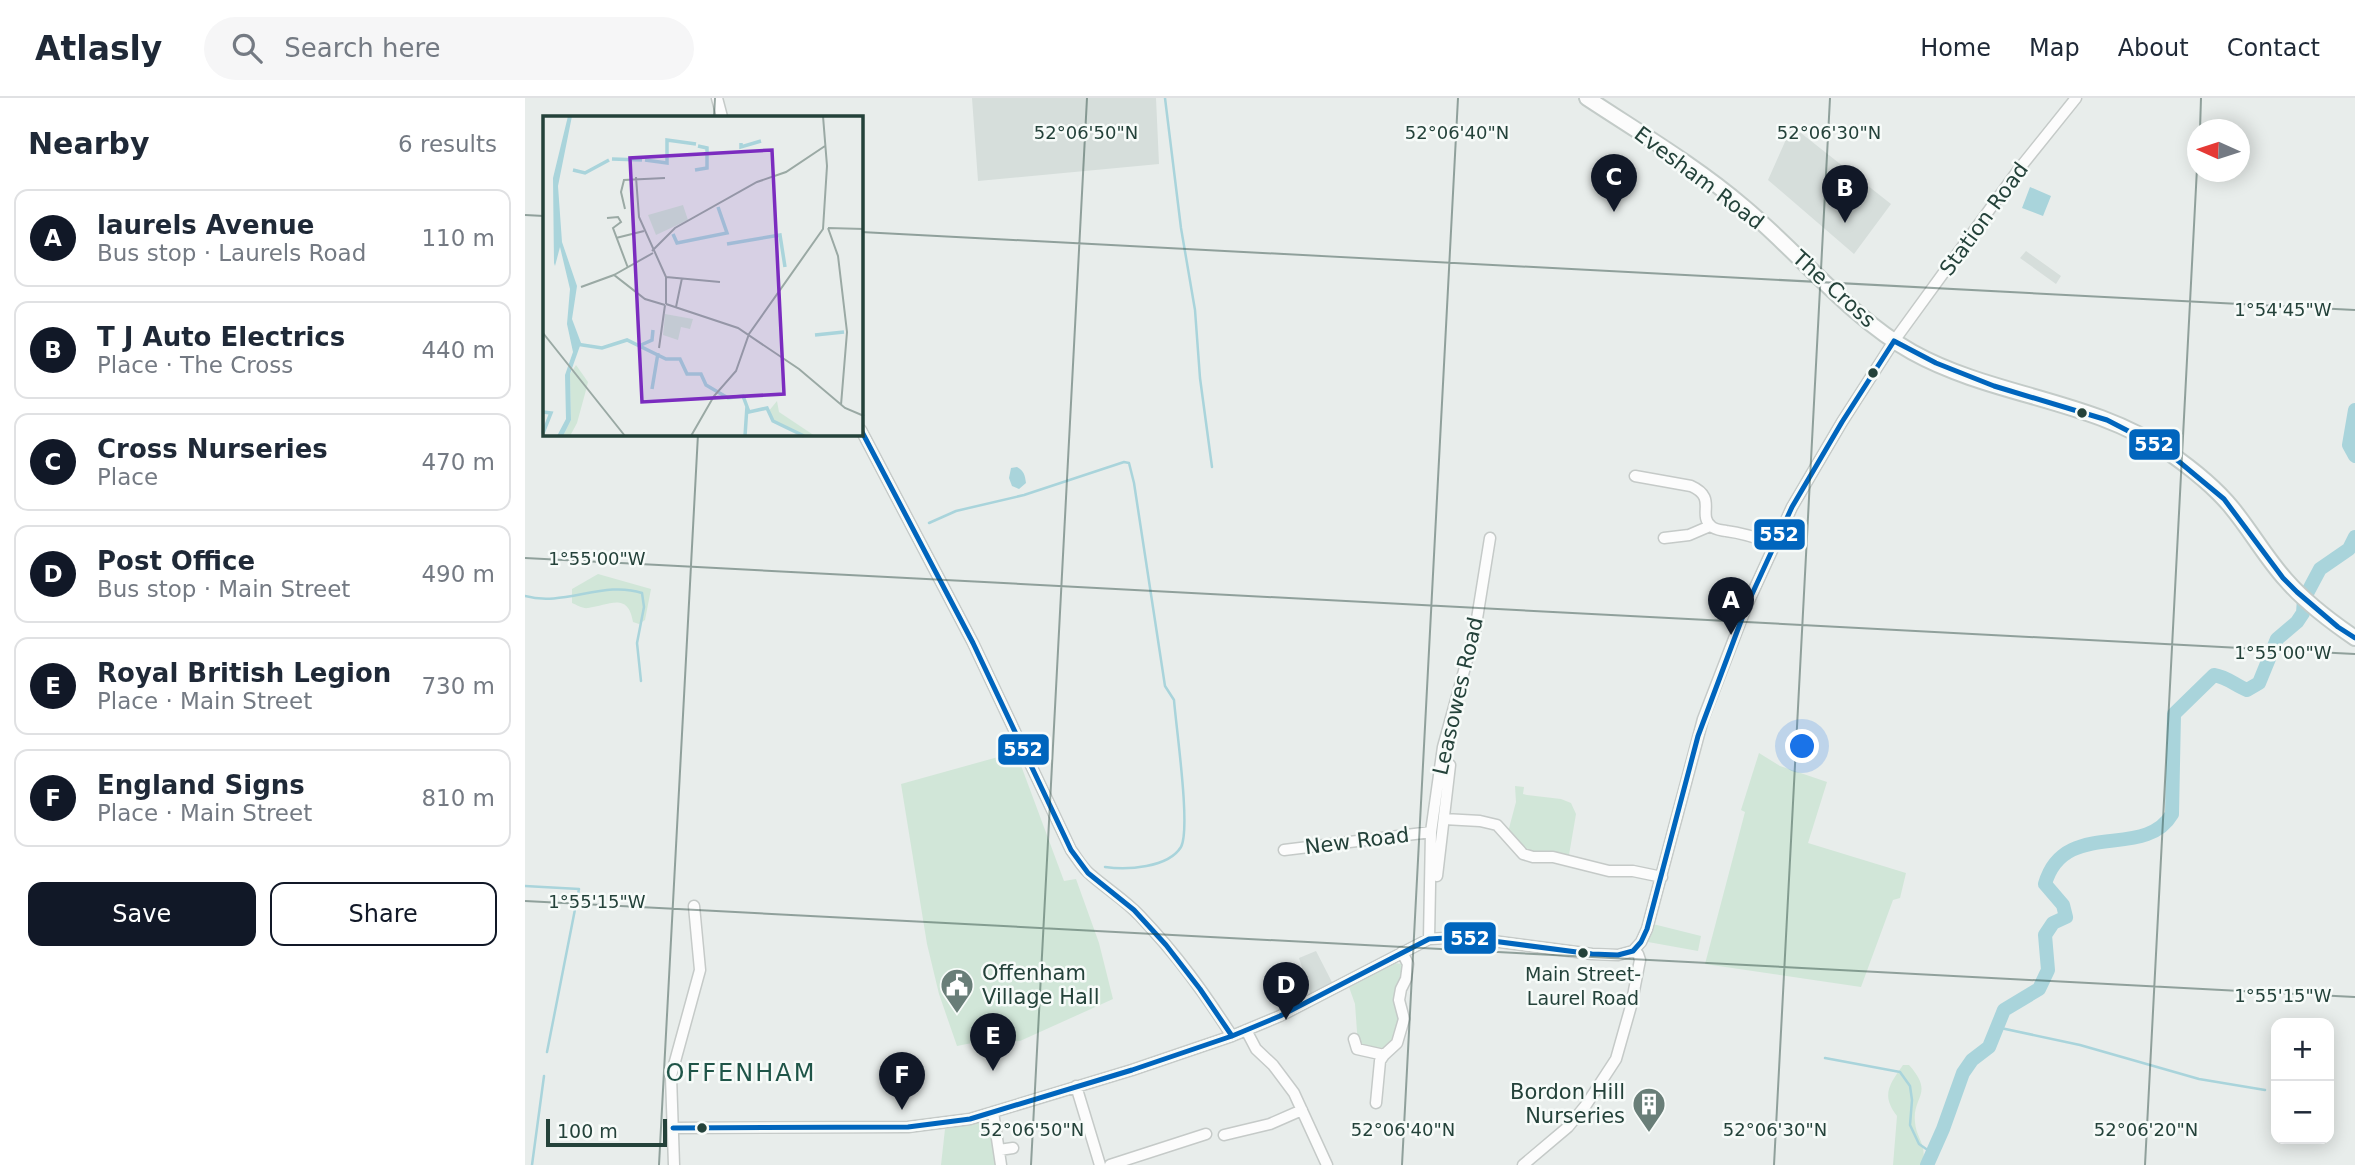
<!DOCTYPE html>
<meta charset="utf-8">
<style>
:root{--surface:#fff;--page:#f6f6f7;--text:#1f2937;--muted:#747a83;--line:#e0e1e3;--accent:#111827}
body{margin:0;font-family:"DejaVu Sans",sans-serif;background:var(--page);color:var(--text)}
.controls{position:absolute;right:21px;bottom:21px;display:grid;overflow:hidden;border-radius:14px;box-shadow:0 4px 18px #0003}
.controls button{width:63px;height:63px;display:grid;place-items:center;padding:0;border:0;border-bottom:2px solid var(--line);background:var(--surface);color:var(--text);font:35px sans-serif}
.compass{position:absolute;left:1662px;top:21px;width:63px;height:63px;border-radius:50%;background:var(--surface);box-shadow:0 4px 18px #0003;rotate:273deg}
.scale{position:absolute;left:21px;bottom:18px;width:121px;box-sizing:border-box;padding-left:7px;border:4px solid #24423a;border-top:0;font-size:19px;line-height:24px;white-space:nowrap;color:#24423a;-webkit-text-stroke:5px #f7fbf9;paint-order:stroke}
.you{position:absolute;left:1278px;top:649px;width:24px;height:24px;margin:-18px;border:5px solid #fff;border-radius:50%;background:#1a73e8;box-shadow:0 0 0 10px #1a73e833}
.badge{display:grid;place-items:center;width:46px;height:46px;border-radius:50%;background:var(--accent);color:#fff;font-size:23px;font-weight:700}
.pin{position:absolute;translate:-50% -58px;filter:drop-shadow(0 2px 4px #0008)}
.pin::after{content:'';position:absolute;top:37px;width:24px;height:21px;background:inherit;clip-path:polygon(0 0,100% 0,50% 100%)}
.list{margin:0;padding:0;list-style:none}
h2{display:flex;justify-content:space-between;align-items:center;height:91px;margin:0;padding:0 28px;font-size:30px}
h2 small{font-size:23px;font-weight:400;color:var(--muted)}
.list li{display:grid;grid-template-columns:46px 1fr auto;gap:21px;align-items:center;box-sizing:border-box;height:98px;margin:0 14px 14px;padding:0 14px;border:2px solid var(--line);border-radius:14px}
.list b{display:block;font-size:26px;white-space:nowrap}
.list p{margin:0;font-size:23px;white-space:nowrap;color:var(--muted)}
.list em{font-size:23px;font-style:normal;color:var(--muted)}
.actions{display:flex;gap:14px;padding:21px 28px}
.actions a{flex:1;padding:16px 0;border:2px solid var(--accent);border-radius:14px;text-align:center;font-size:24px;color:var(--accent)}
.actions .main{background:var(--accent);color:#fff}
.icon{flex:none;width:38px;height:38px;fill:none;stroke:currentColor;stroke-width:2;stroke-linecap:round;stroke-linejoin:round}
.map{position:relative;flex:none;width:1830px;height:1067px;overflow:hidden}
header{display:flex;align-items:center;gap:42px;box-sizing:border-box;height:98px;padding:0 35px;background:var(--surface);border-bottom:2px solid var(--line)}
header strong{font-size:33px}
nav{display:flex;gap:38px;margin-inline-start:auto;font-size:24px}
.search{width:490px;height:63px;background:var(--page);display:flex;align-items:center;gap:18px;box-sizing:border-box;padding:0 24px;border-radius:38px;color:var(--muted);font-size:26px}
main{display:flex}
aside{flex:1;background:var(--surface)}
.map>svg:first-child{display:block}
.built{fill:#d6dedb}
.green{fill:#d1e6d8}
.water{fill:#a9d4db}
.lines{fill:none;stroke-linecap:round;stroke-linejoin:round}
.stream{stroke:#a9d4db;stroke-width:2.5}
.river{stroke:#a9d4db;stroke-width:14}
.street-casing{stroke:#c5cac8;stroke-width:13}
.secondary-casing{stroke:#c3cbc8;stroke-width:18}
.street{stroke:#fcfcfc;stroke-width:10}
.secondary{stroke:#fcfcfc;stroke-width:14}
.bus-1-casing{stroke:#f7fbf9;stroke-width:10}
.bus-1{stroke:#0065bd;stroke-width:5}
.ticks{fill:none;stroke:#24423a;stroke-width:2;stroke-opacity:0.45}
.bus-dot{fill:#24423a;stroke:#f7fbf9;stroke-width:2.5}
.labels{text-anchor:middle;stroke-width:5;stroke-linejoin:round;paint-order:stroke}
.bus-label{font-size:19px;fill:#24423a;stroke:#f7fbf9}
.street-label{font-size:21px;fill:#24423a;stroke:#f7fbf9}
.poi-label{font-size:21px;fill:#24423a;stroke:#f7fbf9;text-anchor:start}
.quarter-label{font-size:24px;letter-spacing:2px;fill:#1f5548;stroke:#f7fbf9}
.inset-river{fill:none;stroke:#a9d4db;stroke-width:3.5}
.inset-road{fill:none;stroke:#9aa9a4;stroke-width:2}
.view{fill:#7b2cbf;fill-opacity:0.15;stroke:#7b2cbf;stroke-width:3.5}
.inset-edge{fill:none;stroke:#24423a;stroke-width:3.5}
.ticks-label{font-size:18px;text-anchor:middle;fill:#24423a;stroke:#f7fbf9;stroke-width:5;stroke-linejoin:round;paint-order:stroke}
.line-badge{stroke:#f7fbf9;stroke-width:2.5}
.badge-label{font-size:19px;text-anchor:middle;font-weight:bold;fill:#fff}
</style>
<header>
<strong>Atlasly</strong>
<div class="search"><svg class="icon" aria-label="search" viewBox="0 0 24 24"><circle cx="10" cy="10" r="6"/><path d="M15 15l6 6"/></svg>Search here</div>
<nav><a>Home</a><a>Map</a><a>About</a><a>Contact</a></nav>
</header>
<main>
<aside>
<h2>Nearby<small>6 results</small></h2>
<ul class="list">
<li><span class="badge">A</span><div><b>laurels Avenue</b><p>Bus stop · Laurels Road</p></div><em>110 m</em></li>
<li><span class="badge">B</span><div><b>T J Auto Electrics</b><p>Place · The Cross</p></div><em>440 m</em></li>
<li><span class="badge">C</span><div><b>Cross Nurseries</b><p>Place</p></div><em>470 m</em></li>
<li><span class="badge">D</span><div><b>Post Office</b><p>Bus stop · Main Street</p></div><em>490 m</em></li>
<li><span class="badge">E</span><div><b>Royal British Legion</b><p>Place · Main Street</p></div><em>730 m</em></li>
<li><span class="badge">F</span><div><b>England Signs</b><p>Place · Main Street</p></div><em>810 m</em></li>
</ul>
<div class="actions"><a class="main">Save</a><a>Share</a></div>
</aside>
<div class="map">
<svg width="1830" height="1067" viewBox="0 0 1830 1067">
<rect width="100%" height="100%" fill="#e8edeb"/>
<path class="built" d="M447,0H631L634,66L453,83Z
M1267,28L1366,106L1329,156L1243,82Z
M1501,153L1536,178L1531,186L1495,160Z
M791,853L809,888L787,900L774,860Z"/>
<path class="green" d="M73,476L126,491L120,522L114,526L108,524C103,493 83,508 63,510C58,511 52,507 47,505V491Z
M491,654L539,783L551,781L574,845L588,901L495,943L474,944L472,940L432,948L414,896L402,846L376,686Z
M1234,655L1255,668L1302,684L1283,745L1381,775L1375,800L1368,802L1336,889L1180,866L1220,714L1216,712Z
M990,688L999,689L998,696L1002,697L1036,701L1046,705L1051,716L1044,757L1042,758C1008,756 1006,761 983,734L991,704Z
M1128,826L1176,838L1173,853L1123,844Z
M869,865L878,866L879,868L871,941L857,952L833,947L830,906L824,889Z
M1378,967H1384C1410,996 1387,998 1390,1024C1391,1041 1403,1046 1397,1067H1368L1372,1018C1356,997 1364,987 1378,967Z
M467,1022L474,1067H416L420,1031Z"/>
<path class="water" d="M1505,89L1526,98L1518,118L1497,110Z
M492,369C499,373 500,377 501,385L494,391L487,388L484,380L486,370Z"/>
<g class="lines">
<path class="stream" d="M640,0L656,130L670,212L675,280L687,369
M404,425L431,413L499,397L599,364L604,365L609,385L640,588L649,602C651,629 666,730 656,749C643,770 602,772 580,769
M0,498C39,509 79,482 117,495L119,509L112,545L116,583
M0,788L54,791L22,954
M1471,929L1555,947L1674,981L1740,992
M1300,960L1375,974L1385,988L1387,1002L1385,1027L1394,1046L1407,1055
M7,1067L19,978"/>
<path class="river" d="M1830,312L1824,347L1830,358
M1402,1067L1418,1031L1438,975L1447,962L1464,949L1479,912L1514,891L1523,872L1520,837L1528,825L1541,819L1538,807L1520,786C1539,719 1620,763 1647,716L1649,616L1689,577C1702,579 1710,587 1722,592L1734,585L1752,541L1772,524L1778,515L1779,501L1795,471L1824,451L1830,439"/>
<defs>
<path id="street" d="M192,0L197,19
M336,332L448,545L546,752C552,760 558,771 566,777C582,791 600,802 615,818C652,857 678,893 707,938
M1110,378L1166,388C1193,400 1172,416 1186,428C1190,432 1196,432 1201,433C1218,435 1233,440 1249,446
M1139,440L1164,437L1185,428
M919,721L955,723L972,727L998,756L1008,759H1028L1084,773H1108L1137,779
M759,752L906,734
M912,778L925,667
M904,841L906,734L918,649L950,533L965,440
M721,932L731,951L748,967L769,995L802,1067
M829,941L832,951L859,957
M859,957L872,945L879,921L874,902L876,891L881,881L883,866L877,854
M551,988L575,1067
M851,1005L855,963L859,957
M468,1014L476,1067
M148,1030L383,1029L445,1021L607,972L707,938L755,918L904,841L937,839L1067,856L1093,857L1108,853L1116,844L1122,831L1178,621L1222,507L1267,409L1317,324L1369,243L1494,71L1551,0
M699,1037L745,1026L777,1012
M474,1052L488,1050
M149,1067L146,978L175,872L169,808
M585,1067L681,1036
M998,1067L1043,1029L1061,1007L1091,961L1106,908L1115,862L1113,856L1108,853"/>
<path id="secondary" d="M1062,0C1115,35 1171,68 1219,109C1274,155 1325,219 1387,254C1468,299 1567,301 1643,354C1666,370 1690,389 1707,410C1726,433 1741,460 1761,482C1781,505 1805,523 1830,540"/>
</defs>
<use href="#street" class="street-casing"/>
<use href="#secondary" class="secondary-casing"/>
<use href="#street" class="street"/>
<use href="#secondary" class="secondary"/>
<defs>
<path id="bus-1" d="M1369,243L1411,265L1469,288L1582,322L1640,352L1699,401L1758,480L1772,494L1813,529L1830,540
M336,332L448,545L546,752L563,775L609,812L641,847L675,891L707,938
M148,1030L383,1029L445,1021L607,972L707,938L755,918L904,841L937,839L1067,856L1093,857L1108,853L1116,844L1122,831L1173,638L1222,507L1267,409L1317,324L1369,243"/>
</defs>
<use href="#bus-1" class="bus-1-casing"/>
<use href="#bus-1" class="bus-1"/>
</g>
<path class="ticks" d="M189,19L190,0M1675,32L1676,0M0,117L19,118M336,134L1830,212M0,460L1830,556M0,803L1830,899M134,1067L173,336M506,1067L562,0M877,1067L933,0M1249,1067L1305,0M1620,1067L1672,70"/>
<defs>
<symbol id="civic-pin" viewBox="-11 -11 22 30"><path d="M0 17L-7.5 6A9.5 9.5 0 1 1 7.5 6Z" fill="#697e78" stroke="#f7fbf9"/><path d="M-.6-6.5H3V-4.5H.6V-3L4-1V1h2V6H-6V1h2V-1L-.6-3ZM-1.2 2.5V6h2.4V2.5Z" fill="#fff"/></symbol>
<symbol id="building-pin" viewBox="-11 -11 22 30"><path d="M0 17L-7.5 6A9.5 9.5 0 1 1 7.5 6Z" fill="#697e78" stroke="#f7fbf9"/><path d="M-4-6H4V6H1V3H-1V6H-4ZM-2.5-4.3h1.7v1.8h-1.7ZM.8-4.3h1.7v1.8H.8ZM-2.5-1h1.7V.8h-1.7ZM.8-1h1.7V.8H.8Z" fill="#fff"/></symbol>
</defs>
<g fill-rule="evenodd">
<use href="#civic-pin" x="413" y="868" width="38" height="52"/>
<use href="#building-pin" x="1105" y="987" width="38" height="52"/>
</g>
<g class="bus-dot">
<circle cx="1348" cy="275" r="6"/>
<circle cx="1557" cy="315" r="6"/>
<circle cx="1058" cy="855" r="6"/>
<circle cx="177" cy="1030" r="6"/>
</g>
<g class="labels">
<g class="bus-label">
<text x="1058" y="883">Main Street-<tspan x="1058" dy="24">Laurel Road</tspan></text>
</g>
<g class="street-label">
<text transform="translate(1174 80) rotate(37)" y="7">Evesham Road</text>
<text transform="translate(1459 121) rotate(-54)" y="7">Station Road</text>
<text transform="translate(1309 191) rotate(42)" y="7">The Cross</text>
<text transform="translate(933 598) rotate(-77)" y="7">Leasowes Road</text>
<text transform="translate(832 743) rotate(-7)" y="7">New Road</text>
</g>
<g class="poi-label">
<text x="457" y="882">Offenham<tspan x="457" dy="24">Village Hall</tspan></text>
<text x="1100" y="1001" text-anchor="end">Bordon Hill<tspan x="1100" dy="24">Nurseries</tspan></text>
</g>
<g class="quarter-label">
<text x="216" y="983">OFFENHAM</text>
</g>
</g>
<g transform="translate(18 18)">
<rect width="320" height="320" fill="#e8edeb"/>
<path d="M140,89L145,104L113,119L105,99ZM122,198L150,203L147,213L138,211L135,224L120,219ZM33,249L45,266L43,274L34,307L27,320H20L28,304L27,258ZM234,285L236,296L272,320H260L230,305L225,296Z" fill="#d1e6d8"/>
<path d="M25,0H29L15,70L19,126L34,170L29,203L38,227L27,258L28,304L20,320H14L23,303L22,259L30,236L24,208L27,173L17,131L12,150L11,147L10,62Z" fill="#a9d4db"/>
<path class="inset-river" d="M198,27V31L218,25M69,43L99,44M102,44L124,47V24L153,28M30,54L42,57L66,44M152,54L164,52V32L155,30M130,118L134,127L184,117L175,91M184,128L237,119L242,151M272,219L301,216M33,228L59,232L84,224L123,243H137L144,258H158L163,269L185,282L200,280L206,296L224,292L230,305L261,320M98,229L109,224L110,214M109,273L115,237M0,296L8,297L0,317M202,320L204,290"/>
<path class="inset-road" d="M93,61L96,101L123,161V188M82,93L78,76L81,64L122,62M64,102L75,101L78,106L70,112L85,152M285,112L295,140L304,216L298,289M285,112L321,113M73,122L101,115M109,135L132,112L214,66L243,56L282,30M71,159L110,137M123,161L177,166M38,171L71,159L102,183L122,189M123,188L195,212L256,253L302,292L321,300M133,191L139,162M0,217L82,320M116,232L122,189M148,320L171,280L193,255L206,218L280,113L284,50L280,0"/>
<path class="view" d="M229,34L241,278L99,286L87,42Z"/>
<rect width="320" height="320" class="inset-edge"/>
</g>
<g class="ticks-label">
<text x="561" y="41">52°06'50"N</text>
<text x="932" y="41">52°06'40"N</text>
<text x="1304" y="41">52°06'30"N</text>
<text x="1758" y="218">1°54'45"W</text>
<text x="72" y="467">1°55'00"W</text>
<text x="1758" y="561">1°55'00"W</text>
<text x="72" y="810">1°55'15"W</text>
<text x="1758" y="904">1°55'15"W</text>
<text x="507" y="1038">52°06'50"N</text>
<text x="878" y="1038">52°06'40"N</text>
<text x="1250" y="1038">52°06'30"N</text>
<text x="1621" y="1038">52°06'20"N</text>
</g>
<g class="line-badge">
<rect x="1603" y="330" width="53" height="33" rx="7" fill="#0065bd"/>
<rect x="1228" y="420" width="53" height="33" rx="7" fill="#0065bd"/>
<rect x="472" y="635" width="53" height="33" rx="7" fill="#0065bd"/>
<rect x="918" y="823" width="54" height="34" rx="7" fill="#0065bd"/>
</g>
<g class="badge-label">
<text x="1629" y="353">552</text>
<text x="1254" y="443">552</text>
<text x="498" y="658">552</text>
<text x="945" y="847">552</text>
</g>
</svg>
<div class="controls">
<button>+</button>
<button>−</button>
</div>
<svg class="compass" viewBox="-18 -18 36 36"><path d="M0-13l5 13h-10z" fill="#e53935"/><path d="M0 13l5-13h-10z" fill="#747a83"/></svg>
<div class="scale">100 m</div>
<div class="you"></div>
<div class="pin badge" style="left:1206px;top:537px">A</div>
<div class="pin badge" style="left:1320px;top:125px">B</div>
<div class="pin badge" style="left:1089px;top:114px">C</div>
<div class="pin badge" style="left:761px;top:922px">D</div>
<div class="pin badge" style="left:468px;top:973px">E</div>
<div class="pin badge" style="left:377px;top:1012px">F</div>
</div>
</main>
